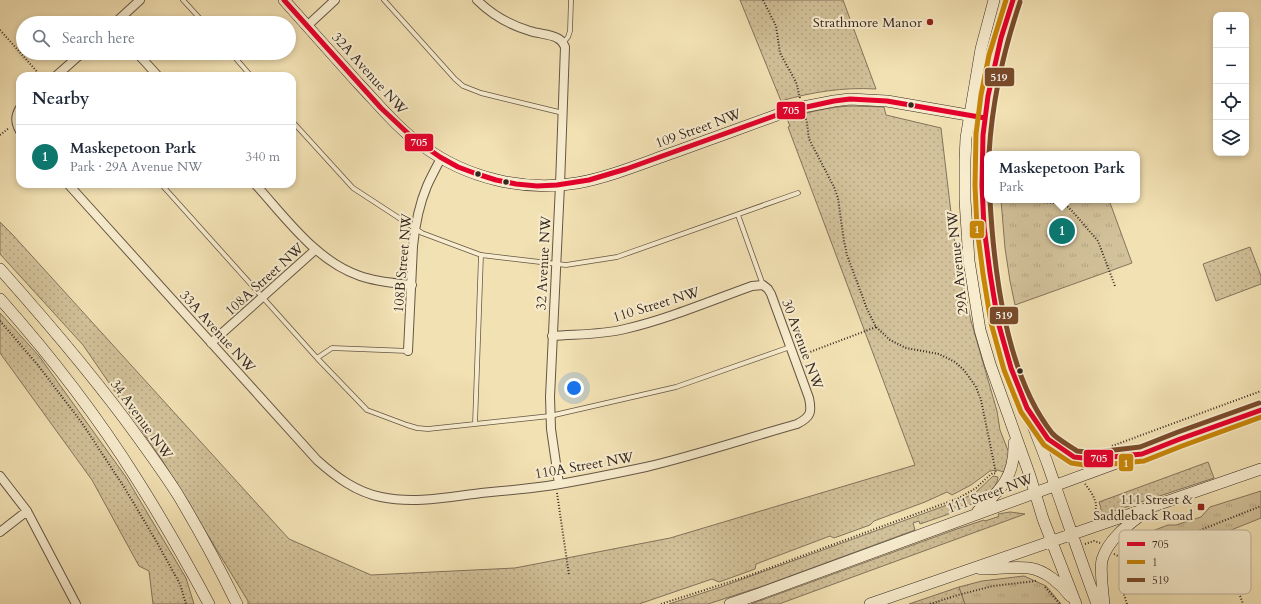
<!DOCTYPE html>
<meta charset="utf-8">
<style>
:root{--surface:#fff;--page:#f2f2f3;--text:#1f2937;--muted:#747a83;--line:#e0e1e3;--accent:#0f766e}
body{margin:0;font-family:Cardo,serif;background:var(--page);color:var(--text)}
.controls{position:absolute;right:12px;top:12px;display:grid;overflow:hidden;border-radius:8px;box-shadow:0 2px 6px #0003}
.controls button{width:36px;height:36px;display:grid;place-items:center;padding:0;border:0;border-bottom:1px solid var(--line);background:var(--surface);color:var(--text);font:20px sans-serif}
.you{position:absolute;left:574px;top:388px;width:14px;height:14px;margin:-10px;border:3px solid #fff;border-radius:50%;background:#1a73e8;box-shadow:0 0 0 6px #1a73e833}
.badge{display:grid;place-items:center;width:26px;height:26px;border-radius:50%;background:var(--accent);color:#fff;font-size:13px;font-weight:700}
.pin{position:absolute;translate:-50% -50%;border:2px solid #fff;box-shadow:0 1px 4px #0006}
.popup{position:absolute;left:984px;top:151px;width:156px;height:52px;box-sizing:border-box;display:grid;place-content:center;border-radius:8px;background:var(--surface);filter:drop-shadow(0 1px 3px #0005);font-size:13px;white-space:nowrap;color:var(--muted)}
.popup b{font-size:15px;color:var(--text)}
.popup::after{content:'';position:absolute;left:50%;top:100%;margin-left:-8px;border:8px solid transparent;border-top-color:var(--surface)}
.list{margin:0;padding:0;list-style:none}
h2{display:flex;justify-content:space-between;align-items:center;height:52px;margin:0;padding:0 16px;font-size:17px}
h2 small{font-size:13px;font-weight:400;color:var(--muted)}
.list li{display:grid;grid-template-columns:26px 1fr auto;gap:12px;align-items:center;box-sizing:border-box;height:64px;padding:0 16px;border-top:1px solid var(--line)}
.list b{display:block;font-size:15px;white-space:nowrap}
.list p{margin:0;font-size:13px;white-space:nowrap;color:var(--muted)}
.list em{font-size:13px;font-style:normal;color:var(--muted)}
.icon{flex:none;width:22px;height:22px;fill:none;stroke:currentColor;stroke-width:2;stroke-linecap:round;stroke-linejoin:round}
.map{position:relative;flex:none;width:1261px;height:604px;overflow:hidden}
.search{position:absolute;background:var(--surface);box-shadow:0 2px 6px #0003;left:16px;top:16px;width:280px;height:44px;display:flex;align-items:center;gap:10px;box-sizing:border-box;padding:0 14px;border-radius:22px;color:var(--muted);font-size:15px}
.panel{position:absolute;background:var(--surface);box-shadow:0 2px 6px #0003;left:16px;top:72px;width:280px;height:116px;border-radius:12px}
.map>svg:first-child{display:block}
.grass{fill:url(#grass-dots);stroke:#84745d}
.park{fill:url(#park-tufts);stroke:#84745d}
.lines{fill:none;stroke-linecap:round;stroke-linejoin:round}
.lane-casing{stroke:#655645;stroke-width:5.5}
.street-casing{stroke:#655645;stroke-width:10}
.secondary-casing{stroke:#362720;stroke-width:12}
.path{stroke:#362720;stroke-width:2;stroke-dasharray:1 2;stroke-linecap:butt}
.lane{stroke:#f7ecce;stroke-width:4}
.street{stroke:#f7ecce;stroke-width:8}
.secondary{stroke:#f7ecce;stroke-width:11}
.bus-1-casing{stroke:#f7ecce;stroke-width:8}
.bus-2-casing{stroke:#f7ecce;stroke-width:8}
.bus-3-casing{stroke:#f7ecce;stroke-width:8}
.bus-1{stroke:#e4002b;stroke-width:5}
.bus-2{stroke:#c78608;stroke-width:5}
.bus-3{stroke:#7a4b2a;stroke-width:5}
.poi-dot{fill:#8f2418;stroke:#f7ecce;stroke-width:1.5}
.bus-dot{fill:#362720;stroke:#f7ecce;stroke-width:1.5}
.labels{text-anchor:middle;stroke-width:4;stroke-linejoin:round;paint-order:stroke}
.poi-label{font-size:14px;fill:#362720;stroke:#f7ecce;text-anchor:end}
.street-label{font-size:14px;fill:#362720;stroke:#f7ecce}
.key{fill:#f7ecce;stroke:#bdb19a;stroke-width:1}
.key-label{font-size:11px;fill:#362720}
.line-badge{stroke:#f7ecce;stroke-width:1.5}
.badge-label{font-size:11px;text-anchor:middle;font-weight:bold;fill:#fff}
</style>
<div class="map">
<svg width="1261" height="604" viewBox="0 0 1261 604">
<defs>
<pattern id="grass-dots" width="8" height="8" patternUnits="userSpaceOnUse"><rect width="8" height="8" fill="#d2c19a"/><path d="M2 2h.1M6 6h.1" fill="none" stroke="#b5a684" stroke-width="1.8" stroke-linecap="round"/></pattern>
<pattern id="park-tufts" width="24" height="20" patternUnits="userSpaceOnUse"><rect width="24" height="20" fill="#d2c19a"/><path d="M3 7l-1-3M5 7V3M7 7l1-3M15 17l-1-3M17 17v-4M19 17l1-3" fill="none" stroke="#b5a684"/></pattern>
</defs>
<rect width="100%" height="100%" fill="#f2e1b3"/>
<filter id="stains"><feTurbulence type="fractalNoise" baseFrequency=".005" numOctaves="4"/><feColorMatrix values="0 0 0 0 .2 0 0 0 0 .09 0 0 0 0 .02 0 0 0 .5 -.17"/></filter>
<radialGradient id="worn" r=".72"><stop offset=".6" stop-color="#630" stop-opacity="0"/><stop offset="1" stop-color="#630" stop-opacity=".3"/></radialGradient>
<path class="grass" d="M740,0H843L876,89C843,87 812,92 781,101Z
M851,106L884,107L886,115L941,128L954,238L971,321L997,411L1000,430L1009,453L1008,459L1004,472L997,470L990,471L971,485L952,495L947,492L925,502L874,521L870,525L834,538L830,536L756,564L755,569L719,582L712,579L639,604H248V601L162,460L83,345L0,254V222L12,234L289,539L371,575L515,568L670,538L915,465L788,127L790,126L787,119C808,112 829,107 851,106Z
M1250,247L1261,276V284L1216,301L1203,264Z
M0,313L39,356L126,477L186,578L194,604H153L149,571L139,566L92,480L0,353Z
M1208,462L1214,478L1096,517L1101,508L1099,502Z
M993,476L998,477C997,501 939,517 920,524L919,521L913,523L915,530L763,586L708,604H669L718,588L958,501L975,493Z
M1010,512L1025,514L779,604H751L954,530L984,520L985,521L997,517L999,516L998,514Z
M959,587L965,604H909Z"/>
<path class="park" d="M1001,200H1109L1132,263L1015,305L1010,281L1005,248Z
M1261,491V518L1134,569L1131,555L1132,549L1135,542L1139,536L1168,525H1176L1201,517L1210,507Z
M1024,576L1046,586L1061,604H965L959,587L982,581Z"/>
<g class="lines">
<defs>
<path id="lane" d="M183,0L204,23
M384,0L455,79L463,86L481,93L563,113
M563,43L568,37L570,31L571,0
M231,53L251,76
M292,121L353,188L422,233L481,255L566,265L617,257L798,193
M161,184L317,358L367,410L407,425L417,428L428,429L550,416L676,387L790,347
M738,215L763,285
M317,358L332,348L408,351
M475,424L481,255"/>
<path id="street" d="M477,0C492,15 510,25 530,31C539,34 550,34 557,38C562,40 563,43 565,47L560,185L550,397L551,429L559,484
M115,23L140,0
M307,26L335,0
M137,53L158,76
M56,76L82,53
M20,108C15,116 15,122 20,131
M68,184L317,460C336,477 356,492 381,497C414,504 448,497 481,493C503,491 525,489 547,486C580,481 613,474 646,467C697,455 747,438 797,424C811,417 812,412 809,398L771,294L768,289L763,285L752,286C710,301 668,319 625,329C601,335 576,334 552,336
M255,184C286,218 316,261 360,276C377,282 394,283 412,285
M211,343L315,250
M408,351L413,246C415,226 419,205 427,186C431,177 436,168 441,158
M0,476L27,511L76,604
M0,532L27,511"/>
<path id="secondary" d="M284,0C309,28 333,55 358,83C379,105 398,129 423,146C466,178 524,192 577,183C610,177 643,163 675,152C713,138 750,125 788,111L803,107L834,101L850,99L868,100L887,101L985,118
M994,0L981,49L966,138L965,160V200L969,261L980,330L990,364L1030,476L1043,519L1076,604
M1013,0C973,110 973,238 1005,350C1017,389 1034,426 1048,465C1064,511 1080,558 1097,604
M0,269C49,324 97,380 140,440C153,458 166,476 178,495C199,530 219,567 237,604
M0,299C48,353 97,416 136,478C162,519 186,561 209,604
M1037,426C1060,463 1084,460 1123,456
M978,511C1001,490 1015,476 1014,443
M981,569C997,569 1014,566 1029,568C1045,570 1061,584 1070,596
M730,604L759,594L1261,410
M870,604L1261,469
M1104,604C1103,595 1100,568 1102,560C1108,539 1128,525 1145,512"/>
</defs>
<use href="#lane" class="lane-casing"/>
<use href="#street" class="street-casing"/>
<use href="#secondary" class="secondary-casing"/>
<path class="path" d="M763,0L776,26L780,53L796,82L800,98
M0,30L41,76
M805,116L807,123L809,139L834,187L838,198L841,220L844,241L847,255L867,309L876,327L890,340L906,348L939,354L955,362L964,370L976,387L981,400L996,473
M0,135L9,128
M1023,200L1028,201L1055,203L1068,207L1073,212L1098,241L1115,286
M0,321L37,364L82,423L124,487L155,539L180,584L186,604
M802,355L876,327
M1112,446L1261,391
M1085,484C1090,490 1096,499 1096,506C1096,510 1094,514 1094,517
M557,493L569,575
M1085,544L1094,541L1100,543
M1114,554L1124,559H1133L1155,548L1261,506
M1045,587L1060,604
M661,604L745,577L959,498L976,488L990,475L993,473L997,474
M930,604L958,595L993,586L1036,581
M1127,604L1122,588L1225,553L1243,604"/>
<use href="#lane" class="lane"/>
<use href="#street" class="street"/>
<use href="#secondary" class="secondary"/>
<defs>
<path id="bus-1" d="M284,0L381,108L414,139L440,157L458,167L477,174L496,180L516,184L537,186L557,185L589,180L626,169L788,111L834,101L850,99L887,101L985,118
M1013,0L1001,38L988,96L983,135L982,186L984,227L990,273L998,322L1011,368L1027,408L1048,439L1074,457L1092,459L1142,454L1180,439L1261,410"/>
<path id="bus-2" d="M1006,0L989,55L981,95L976,134L975,186L977,228L983,274L991,323L1004,370L1021,412L1044,445L1071,463L1091,466L1144,461L1182,446L1261,417"/>
<path id="bus-3" d="M989,154C992,102 1003,52 1020,2
M990,200C994,272 1006,375 1052,433C1058,440 1069,445 1077,451L1086,452H1097L1140,447L1178,432L1259,403"/>
</defs>
<use href="#bus-1" class="bus-1-casing"/>
<use href="#bus-2" class="bus-2-casing"/>
<use href="#bus-3" class="bus-3-casing"/>
<use href="#bus-1" class="bus-1"/>
<use href="#bus-2" class="bus-2"/>
<use href="#bus-3" class="bus-3"/>
</g>
<g class="poi-dot">
<circle cx="930" cy="22" r="4"/>
<rect x="1197" y="503" width="8" height="8" rx="2"/>
</g>
<g class="bus-dot">
<circle cx="911" cy="105" r="3.5"/>
<circle cx="478" cy="174" r="3.5"/>
<circle cx="506" cy="182" r="3.5"/>
<circle cx="1020" cy="371" r="3.5"/>
</g>
<g class="labels">
<g class="poi-label">
<text x="922" y="27">Strathmore Manor</text>
<text x="1193" y="504">111 Street &amp;<tspan x="1193" dy="16">Saddleback Road</tspan></text>
</g>
<g class="street-label">
<text transform="translate(370 73) rotate(48)" y="5">32A Avenue NW</text>
<text transform="translate(698 128) rotate(-20)" y="5">109 Street NW</text>
<text transform="translate(402 263) rotate(-85)" y="5">108B Street NW</text>
<text transform="translate(543 263) rotate(-87)" y="5">32 Avenue NW</text>
<text transform="translate(957 263) rotate(-96)" y="5">29A Avenue NW</text>
<text transform="translate(264 279) rotate(-42)" y="5">108A Street NW</text>
<text transform="translate(656 304) rotate(-17)" y="5">110 Street NW</text>
<text transform="translate(218 331) rotate(48)" y="5">33A Avenue NW</text>
<text transform="translate(803 344) rotate(70)" y="5">30 Avenue NW</text>
<text transform="translate(142 419) rotate(54)" y="5">34 Avenue NW</text>
<text transform="translate(584 465) rotate(-10)" y="5">110A Street NW</text>
<text transform="translate(990 493) rotate(-20)" y="5">111 Street NW</text>
</g>
</g>
<rect x="1119" y="530" width="132" height="64" rx="6" class="key"/>
<rect x="1127" y="542" width="18" height="4" fill="#e4002b"/>
<rect x="1127" y="560" width="18" height="4" fill="#c78608"/>
<rect x="1127" y="578" width="18" height="4" fill="#7a4b2a"/>
<g class="key-label">
<text x="1152" y="548">705</text>
<text x="1152" y="566">1</text>
<text x="1152" y="584">519</text>
</g>
<g class="line-badge">
<rect x="984" y="67" width="31" height="20" rx="4" fill="#7a4b2a"/>
<rect x="776" y="101" width="30" height="19" rx="4" fill="#e4002b"/>
<rect x="404" y="133" width="30" height="19" rx="4" fill="#e4002b"/>
<rect x="969" y="220" width="16" height="19" rx="4" fill="#c78608"/>
<rect x="989" y="306" width="30" height="19" rx="4" fill="#7a4b2a"/>
<rect x="1083" y="449" width="31" height="19" rx="4" fill="#e4002b"/>
<rect x="1118" y="453" width="16" height="19" rx="4" fill="#c78608"/>
</g>
<g class="badge-label">
<text x="999" y="81">519</text>
<text x="791" y="114">705</text>
<text x="419" y="146">705</text>
<text x="977" y="233">1</text>
<text x="1004" y="319">519</text>
<text x="1099" y="462">705</text>
<text x="1126" y="467">1</text>
</g>
<rect width="100%" height="100%" filter="url(#stains)"/>
<rect width="100%" height="100%" fill="url(#worn)"/>
</svg>
<div class="controls">
<button>+</button>
<button>−</button>
<button><svg class="icon" aria-label="locate" viewBox="0 0 24 24"><circle cx="12" cy="12" r="6"/><path d="M12 2v4M12 18v4M2 12h4M18 12h4"/></svg></button>
<button><svg class="icon" aria-label="layers" viewBox="0 0 24 24"><path d="M12 4l9 5-9 5-9-5zM3 14l9 5 9-5"/></svg></button>
</div>
<div class="you"></div>
<div class="pin badge" style="left:1062px;top:231px">1</div>
<div class="popup"><b>Maskepetoon Park</b>Park</div>
<div class="search"><svg class="icon" aria-label="search" viewBox="0 0 24 24"><circle cx="10" cy="10" r="6"/><path d="M15 15l6 6"/></svg>Search here</div>
<section class="panel">
<h2>Nearby<small></small></h2>
<ul class="list">
<li><span class="badge">1</span><div><b>Maskepetoon Park</b><p>Park · 29A Avenue NW</p></div><em>340 m</em></li>
</ul>
</section>
</div>
